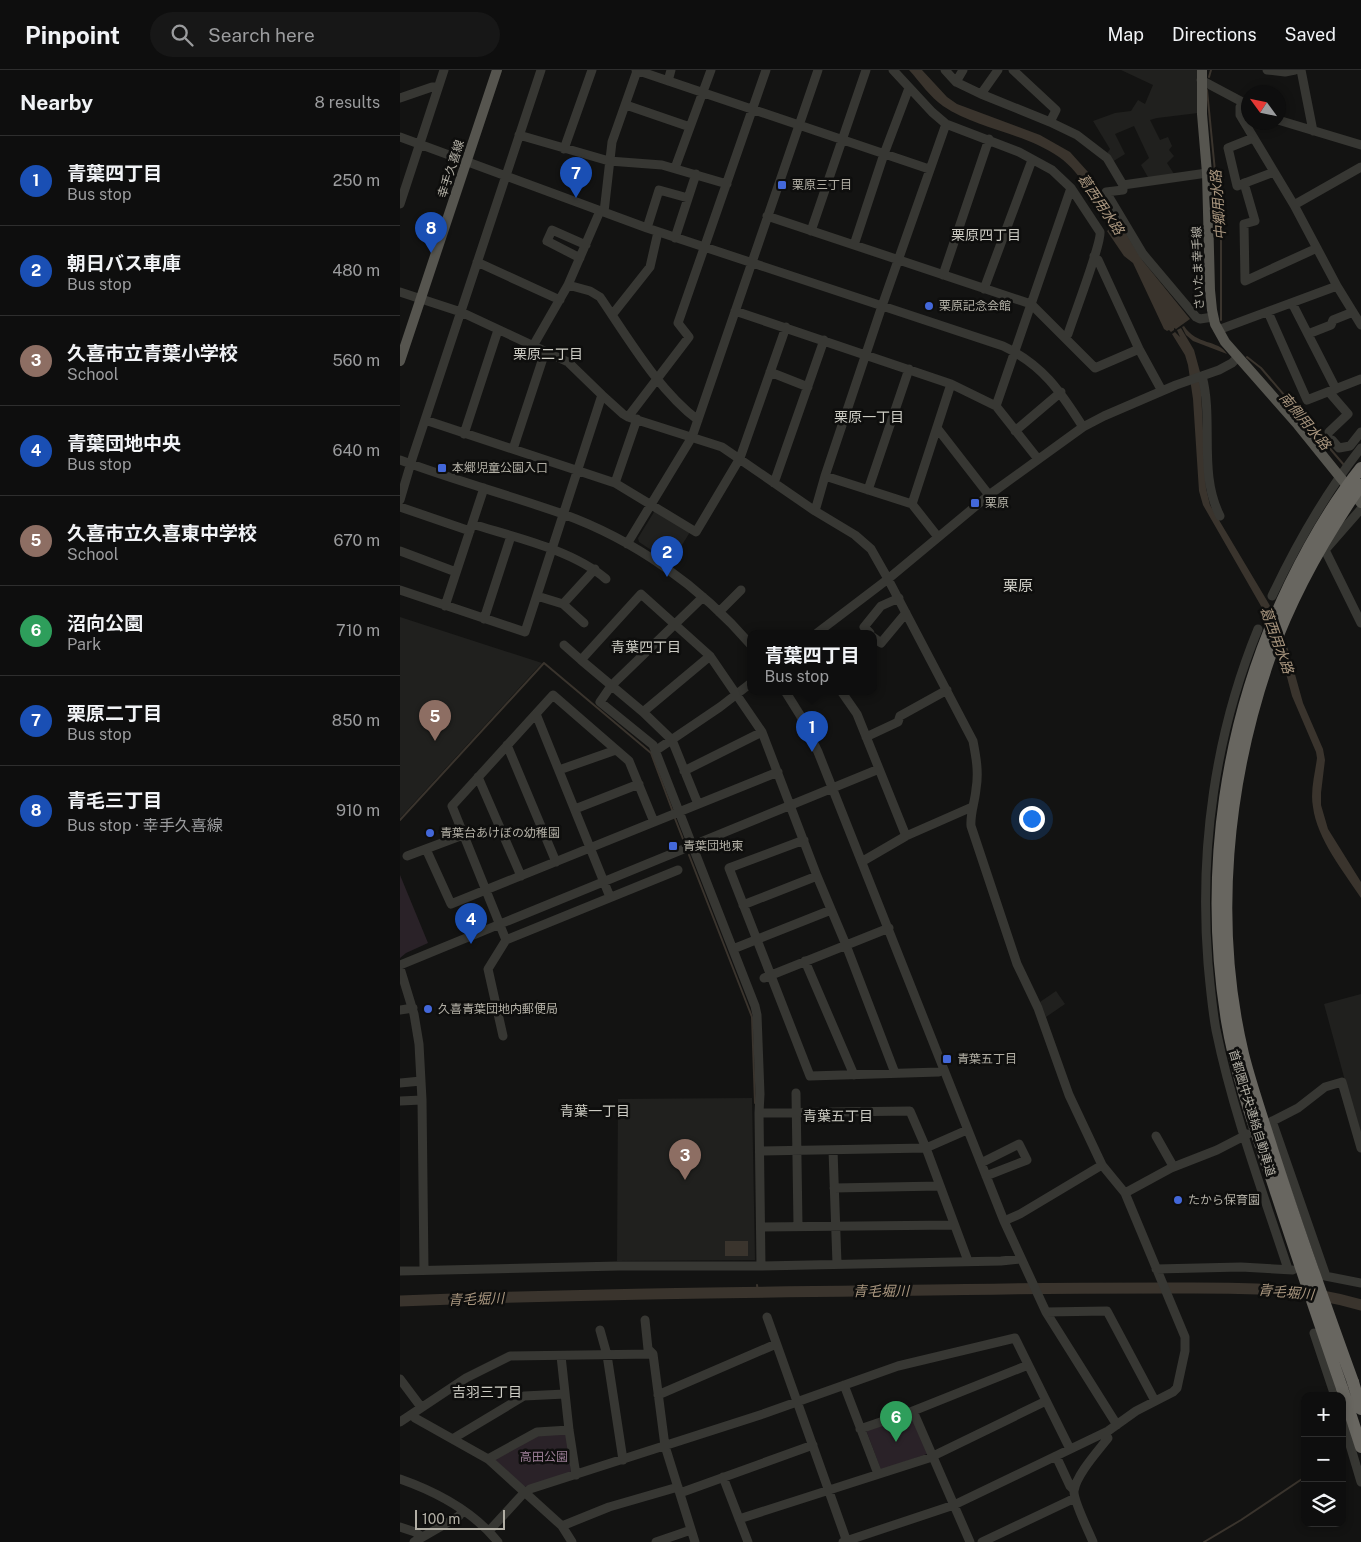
<!DOCTYPE html>
<meta charset="utf-8">
<style>
:root{--surface:#0e0e0e;--page:#171717;--text:#f1f3f6;--muted:#9b9c9e;--line:#2e2e2e;--accent:#4368da}
body{margin:0;font-family:"Public Sans","Noto Sans JP",sans-serif;background:var(--page);color:var(--text)}
.controls{position:absolute;right:15px;bottom:15px;display:grid;overflow:hidden;border-radius:10px;box-shadow:0 2px 8px #0003}
.controls button{width:45px;height:45px;display:grid;place-items:center;padding:0;border:0;border-bottom:1px solid var(--line);background:var(--surface);color:var(--text);font:25px sans-serif}
.compass{position:absolute;left:841px;top:15px;width:45px;height:45px;border-radius:50%;background:var(--surface);box-shadow:0 2px 8px #0003;rotate:303deg}
.scale{position:absolute;left:15px;bottom:12px;width:90px;box-sizing:border-box;padding-left:5px;border:2px solid #b2afa5;border-top:0;font-size:14px;line-height:18px;white-space:nowrap;color:#b2afa5;-webkit-text-stroke:4px #0e0e0d;paint-order:stroke}
.you{position:absolute;left:631px;top:748px;width:18px;height:18px;margin:-12px;border:4px solid #fff;border-radius:50%;background:#1a73e8;box-shadow:0 0 0 8px #1a73e833}
.badge{display:grid;place-items:center;width:32px;height:32px;border-radius:50%;background:var(--accent);color:#fff;font-size:16px;font-weight:700}
.pin{position:absolute;translate:-50% -41px;filter:drop-shadow(0 1px 2px #0008)}
.pin::after{content:'';position:absolute;top:26px;width:18px;height:15px;background:inherit;clip-path:polygon(0 0,100% 0,50% 100%)}
.popup{position:absolute;left:347px;top:560px;width:130px;height:65px;box-sizing:border-box;display:grid;place-content:center;border-radius:10px;background:var(--surface);filter:drop-shadow(0 1px 4px #0005);font-size:16px;white-space:nowrap;color:var(--muted)}
.popup b{font-size:19px;color:var(--text)}
.popup::after{content:'';position:absolute;left:50%;top:100%;margin-left:-10px;border:10px solid transparent;border-top-color:var(--surface)}
.list{margin:0;padding:0;list-style:none}
h2{display:flex;justify-content:space-between;align-items:center;height:65px;margin:0;padding:0 20px;font-size:21px}
h2 small{font-size:16px;font-weight:400;color:var(--muted)}
.list li{display:grid;grid-template-columns:32px 1fr auto;gap:15px;align-items:center;box-sizing:border-box;height:90px;padding:0 20px;border-top:1px solid var(--line)}
.list b{display:block;font-size:19px;white-space:nowrap}
.list p{margin:0;font-size:16px;white-space:nowrap;color:var(--muted)}
.list em{font-size:16px;font-style:normal;color:var(--muted)}
.icon{flex:none;width:28px;height:28px;fill:none;stroke:currentColor;stroke-width:2;stroke-linecap:round;stroke-linejoin:round}
.map{position:relative;flex:none;width:961px;height:1472px;overflow:hidden}
header{display:flex;align-items:center;gap:30px;box-sizing:border-box;height:70px;padding:0 25px;background:var(--surface);border-bottom:1px solid var(--line)}
header strong{font-size:24px}
nav{display:flex;gap:28px;margin-inline-start:auto;font-size:18px}
.search{width:350px;height:45px;background:var(--page);display:flex;align-items:center;gap:12px;box-sizing:border-box;padding:0 18px;border-radius:28px;color:var(--muted);font-size:19px}
main{display:flex}
aside{flex:1;background:var(--surface)}
.map>svg:first-child{display:block}
.built{fill:#20201e}
.green{fill:#2a2228}
.water{fill:#3a342d}
.lines{fill:none;stroke-linecap:round;stroke-linejoin:round}
.stream{stroke:#3a342d;stroke-width:2}
.river{stroke:#3a342d;stroke-width:11}
.minor{stroke:#373733;stroke-width:9}
.major{stroke:#56554f;stroke-width:10}
.highway{stroke:#686660;stroke-width:12}
.highway-bridge{stroke:#686660;stroke-width:12}
.poi-dot{fill:#4368da;stroke:#0e0e0d;stroke-width:2}
.labels{text-anchor:middle;stroke-width:5;stroke-linejoin:round;paint-order:stroke}
.street-label{font-size:12px;fill:#b2afa5;stroke:#0e0e0d}
.poi-label{font-size:12px;fill:#b2afa5;stroke:#0e0e0d;text-anchor:start}
.park-label{font-size:12px;fill:#9b7e96;stroke:#0e0e0d}
.water-label{font-size:14px;font-style:italic;fill:#a9967f;stroke:#0e0e0d}
.neighbourhood-label{font-size:14px;fill:#cecdc5;stroke:#0e0e0d}
.quarter-label{font-size:15px;fill:#cecdc5;stroke:#0e0e0d}
</style>
<header>
<strong>Pinpoint</strong>
<div class="search"><svg class="icon" aria-label="search" viewBox="0 0 24 24"><circle cx="10" cy="10" r="6"/><path d="M15 15l6 6"/></svg>Search here</div>
<nav><a>Map</a><a>Directions</a><a>Saved</a></nav>
</header>
<main>
<aside>
<h2>Nearby<small>8 results</small></h2>
<ul class="list">
<li><span class="badge" style="background:#1a4fb4">1</span><div><b>青葉四丁目</b><p>Bus stop</p></div><em>250 m</em></li>
<li><span class="badge" style="background:#1a4fb4">2</span><div><b>朝日バス車庫</b><p>Bus stop</p></div><em>480 m</em></li>
<li><span class="badge" style="background:#8d6e63">3</span><div><b>久喜市立青葉小学校</b><p>School</p></div><em>560 m</em></li>
<li><span class="badge" style="background:#1a4fb4">4</span><div><b>青葉団地中央</b><p>Bus stop</p></div><em>640 m</em></li>
<li><span class="badge" style="background:#8d6e63">5</span><div><b>久喜市立久喜東中学校</b><p>School</p></div><em>670 m</em></li>
<li><span class="badge" style="background:#2e9e5b">6</span><div><b>沼向公園</b><p>Park</p></div><em>710 m</em></li>
<li><span class="badge" style="background:#1a4fb4">7</span><div><b>栗原二丁目</b><p>Bus stop</p></div><em>850 m</em></li>
<li><span class="badge" style="background:#1a4fb4">8</span><div><b>青毛三丁目</b><p>Bus stop · 幸手久喜線</p></div><em>910 m</em></li>
</ul>
</aside>
<div class="map">
<svg width="961" height="1472" viewBox="0 0 961 1472">
<rect width="100%" height="100%" fill="#131312"/>
<path class="built" d="M721,0H798V43L757,48L750,50L760,70L768,67L772,76L769,80L774,86L767,93L774,104L749,109L741,95L749,88L734,56L715,64L725,84L712,92L706,85L710,79L693,51L715,43L731,41L738,30L745,34L753,15Z
M257,441L290,462L271,493L239,472L238,468L254,442Z
M0,547L142,593L0,748Z
M656,921L665,934L646,947L640,932Z
M961,924V1069L924,934Z
M352,1028L355,1190L217,1191L218,1029Z"/>
<path class="green" d="M0,805L28,873L6,883L0,888Z
M510,1344L529,1382L527,1384L481,1400L466,1360Z
M167,1363L171,1403L124,1417L93,1388L137,1364Z"/>
<path class="water" d="M509,0H522L547,27L557,34L640,65L670,82L688,102L743,191L790,249L776,259L774,258V260L771,262L769,260L767,261L764,259L733,193L724,186L707,161L711,158C696,134 683,104 659,87C625,63 577,59 543,36C530,27 520,12 509,0Z
M784,256C797,276 818,269 827,284L793,271L786,265L782,257Z
M781,258L794,280L800,302L806,418L810,435L869,534L884,565L903,633L923,679L925,690L921,723V735L928,759L961,812V828C944,802 917,769 913,737C910,721 915,704 917,688L916,682L892,626L879,577L865,543L803,435L799,421L793,329L788,295L785,285L772,264L775,262L780,267L777,260Z
M325,1171H348V1186H325Z"/>
<g class="lines">
<path class="stream" d="M809,7L811,0
M807,20L821,162V250
M847,287L861,298L944,395
M274,746L283,769
M0,750L144,593L251,683L273,742
M289,785L352,947L355,1033
M357,1215L358,1222
M804,1472L841,1450L905,1407"/>
<path class="river" d="M0,1231C202,1223 403,1222 605,1219C659,1218 714,1218 769,1218C833,1218 899,1216 961,1235"/>
<path class="minor" d="M236,0L529,99
M493,0L532,42L546,54L619,82L652,100L671,118L700,162C702,172 673,248 668,264L665,267
M545,0L556,12L581,24L650,52L677,65L707,88L723,115
M613,0L656,40L650,52
M867,0L885,2L895,0
M901,0L913,61
M801,10L848,35
M268,11L271,0
M556,12L563,0
M581,24L598,0
M0,28L32,17H38
M843,32L840,37V45L894,135L937,216L961,255
M226,35L290,57
M878,50L961,75
M119,65L209,91L262,95L327,114
M0,67L247,158L603,276C643,295 660,321 683,357
M853,68L828,78L837,116L874,102
M164,79L192,0
M275,98L311,0
M807,103L723,115V120L706,122L743,184L796,247L800,249L813,247
M844,113L855,151L844,154L845,211L917,178
M0,134L44,0
M894,135L961,97
M204,142L212,72L237,1
M367,146L631,234L695,298L739,279
M247,158L259,120L288,128
M411,161L466,0
M275,168L296,104
M454,175L484,84L509,18
M694,186L698,190L739,279L762,321
M180,188L147,171L152,160L186,175
M77,192L160,230
M543,205L589,69
M168,215L190,221L200,227C228,268 259,321 298,350
M584,219L632,90
M0,222L61,242L168,292L202,325L223,344L228,347L322,377L415,441L455,465L471,479L488,509L573,671C576,687 579,702 576,719C575,732 570,743 571,756L617,894L638,938L669,1025L702,1095L725,1123L785,1267V1281L777,1318L773,1322L736,1341L708,1361L554,1435L443,1472
M892,233L936,319
M335,241L551,314L596,336L638,389
M868,242L907,330L961,309
M212,245L250,197L258,162
M818,260L937,216
M908,264L931,255L933,250L953,242
M133,276L168,215L200,141
M370,302L408,317
M802,306C814,351 798,403 820,446
M929,322L948,344L929,362
M596,336L671,118
M228,347L289,267L278,253L366,0
M25,350L215,413L296,462L340,388L386,257
M537,358L589,425
M615,361L661,322
M64,364L98,260
M932,370L939,378L950,376L961,362
M113,379L145,282
M0,390C53,410 109,425 163,444C235,470 301,517 351,575
M425,406L512,434L538,467
M215,413L237,349
M374,413L424,270
M468,420L509,299
M0,430L13,386L141,0
M512,434L551,314
M0,437L70,461
M961,439L925,480L961,553
M415,441L425,406L482,236L546,54
M72,454C114,467 173,480 206,509
M227,474L292,367L418,0
M0,481L56,502
M0,520L125,562L202,325
M137,526L163,534L195,499
M872,526C897,473 925,424 961,378
M303,527L211,616L200,632L253,675L355,936L357,945L360,1024L359,1043L361,1196
M163,534L184,553
M45,536L84,418
M319,542L341,520
M84,549L111,466
M858,559C815,664 799,779 808,893C810,915 812,938 816,960C833,1042 862,1120 888,1199
M417,563L488,509L589,425L683,357L704,346L776,315L819,300L832,293L838,287
M470,563L464,557L481,536L499,528
M473,567L481,573L506,543
M164,575L181,590
M385,621L400,645L418,682L604,1151L646,1242L717,1355
M441,621L457,644L506,766
M243,642L310,586
M136,644L210,827
M466,667L498,652L500,646L547,620
M107,675L156,792
M255,681L320,637L351,613
M159,700L216,680
M284,701L362,662
M78,707L121,806
M298,734L272,670L243,642L181,590L241,524L310,586L362,662L417,806L446,875L495,1003
M175,739L239,714
M404,770L329,798L410,1006L539,1002
M26,779L51,834L378,702
M7,786L63,765
M463,791L506,766L572,737
M343,835L417,806
M106,870L278,800
M333,879L431,840
M405,891L454,1005
M0,895L479,699
M0,898L14,944L19,974L22,1030L24,1200
M364,908L489,858
M0,940L13,938
M103,966L88,899L106,870L52,736L153,625L229,691L254,752
M0,1013L21,1011
M396,1023L398,1156
M0,1031L22,1030
M359,1043L510,1041L526,1078L568,1191
M872,1051L926,1206
M859,1058L898,1038L925,1017L942,1012L961,1078
M756,1066L773,1096
M433,1080L437,1194
M360,1081L526,1078L567,1060
M581,1093L619,1074L627,1090L586,1106
M434,1118L540,1116
M725,1123L771,1098L817,1080L848,1064
M604,1151L620,1144L702,1095
M361,1157L554,1155
M756,1199L841,1197L893,1200
M0,1201L219,1196H361L601,1191L620,1189
M910,1203L961,1213
M646,1242L707,1241L755,1331
M367,1247L447,1472
M245,1250L248,1279L253,1284L265,1376L295,1472
M200,1260L207,1285L223,1390
M914,1263L935,1326
M161,1286L169,1360L176,1405
M0,1309L21,1337
M444,1315L478,1404
M258,1325L376,1274
M513,1341L570,1472
M12,1344L15,1348L88,1389L162,1456L172,1472
M942,1348L961,1412
M0,1352L66,1308L110,1286L253,1284
M460,1359L513,1341L628,1295
M54,1368L124,1326L165,1324
M656,1386L670,1416L674,1420
M88,1389L137,1362L169,1360
M323,1407L348,1472
M0,1409C37,1422 73,1441 98,1472
M280,1423L413,1375
M339,1449L529,1388L646,1331
M162,1456L209,1437L278,1417
M0,1457L15,1462L22,1467
M89,1461L122,1425L130,1419L363,1344L498,1296L615,1268L670,1379
M14,1472L59,1446L63,1440
M256,1472L291,1460
M582,1472L675,1428
M693,1472C689,1462 673,1430 674,1421C676,1405 698,1381 708,1368"/>
<path class="major" d="M802,0V44L807,103L810,220L812,240L815,254L825,272L898,355L961,433
M0,291L97,0"/>
<path class="highway" d="M953,1312L961,1339
M942,1318L961,1377"/>
<path class="highway-bridge" d="M953,1312C925,1235 897,1157 872,1079C862,1047 851,1016 843,984C812,854 826,712 870,586C892,525 924,468 961,415
M942,1318C918,1249 895,1180 872,1110C855,1058 836,1005 827,951C803,803 825,649 890,514C910,473 933,433 961,398"/>
</g>
<g class="poi-dot">
<rect x="377" y="110" width="10" height="10" rx="2.5"/>
<circle cx="529" cy="236" r="5"/>
<rect x="37" y="393" width="10" height="10" rx="2.5"/>
<rect x="570" y="428" width="10" height="10" rx="2.5"/>
<circle cx="30" cy="763" r="5"/>
<rect x="268" y="771" width="10" height="10" rx="2.5"/>
<circle cx="28" cy="939" r="5"/>
<rect x="542" y="984" width="10" height="10" rx="2.5"/>
<circle cx="778" cy="1130" r="5"/>
</g>
<g class="labels">
<g class="street-label">
<text transform="translate(51 99) rotate(-72)" y="4">幸手久喜線</text>
<text transform="translate(798 198) rotate(-92)" y="4">さいたま幸手線</text>
<text transform="translate(852 1043) rotate(73)" y="4">首都圏中央連絡自動車道</text>
</g>
<g class="poi-label">
<text x="392" y="119">栗原三丁目</text>
<text x="539" y="240">栗原記念会館</text>
<text x="52" y="402">本郷児童公園入口</text>
<text x="585" y="437">栗原</text>
<text x="40" y="767">青葉台あけぼの幼稚園</text>
<text x="283" y="780">青葉団地東</text>
<text x="38" y="943">久喜青葉団地内郵便局</text>
<text x="557" y="993">青葉五丁目</text>
<text x="788" y="1134">たから保育園</text>
</g>
<g class="park-label">
<text x="144" y="1391">高田公園</text>
</g>
<g class="water-label">
<text transform="translate(701 134) rotate(56)" y="5">葛西用水路</text>
<text transform="translate(818 135) rotate(-94)" y="5">中郷用水路</text>
<text transform="translate(905 351) rotate(50)" y="5">南側用水路</text>
<text transform="translate(877 570) rotate(70)" y="5">葛西用水路</text>
<text x="481" y="1226">青毛堀川</text>
<text transform="translate(886 1222) rotate(5)" y="5">青毛堀川</text>
<text transform="translate(76 1229) rotate(-2)" y="5">青毛堀川</text>
</g>
<g class="neighbourhood-label">
<text x="586" y="170">栗原四丁目</text>
<text x="148" y="289">栗原二丁目</text>
<text x="469" y="352">栗原一丁目</text>
<text x="246" y="582">青葉四丁目</text>
<text x="195" y="1046">青葉一丁目</text>
<text x="438" y="1051">青葉五丁目</text>
<text x="87" y="1327">吉羽三丁目</text>
</g>
<g class="quarter-label">
<text x="618" y="521">栗原</text>
</g>
</g>
</svg>
<div class="controls">
<button>+</button>
<button>−</button>
<button><svg class="icon" aria-label="layers" viewBox="0 0 24 24"><path d="M12 4l9 5-9 5-9-5zM3 14l9 5 9-5"/></svg></button>
</div>
<svg class="compass" viewBox="-18 -18 36 36"><path d="M0-13l5 13h-10z" fill="#e53935"/><path d="M0 13l5-13h-10z" fill="#9b9c9e"/></svg>
<div class="scale">100 m</div>
<div class="you"></div>
<div class="pin badge" style="left:412px;top:682px;background:#1a4fb4">1</div>
<div class="popup"><b>青葉四丁目</b>Bus stop</div>
<div class="pin badge" style="left:267px;top:507px;background:#1a4fb4">2</div>
<div class="pin badge" style="left:285px;top:1110px;background:#8d6e63">3</div>
<div class="pin badge" style="left:71px;top:874px;background:#1a4fb4">4</div>
<div class="pin badge" style="left:35px;top:671px;background:#8d6e63">5</div>
<div class="pin badge" style="left:496px;top:1372px;background:#2e9e5b">6</div>
<div class="pin badge" style="left:176px;top:128px;background:#1a4fb4">7</div>
<div class="pin badge" style="left:31px;top:183px;background:#1a4fb4">8</div>
</div>
</main>
